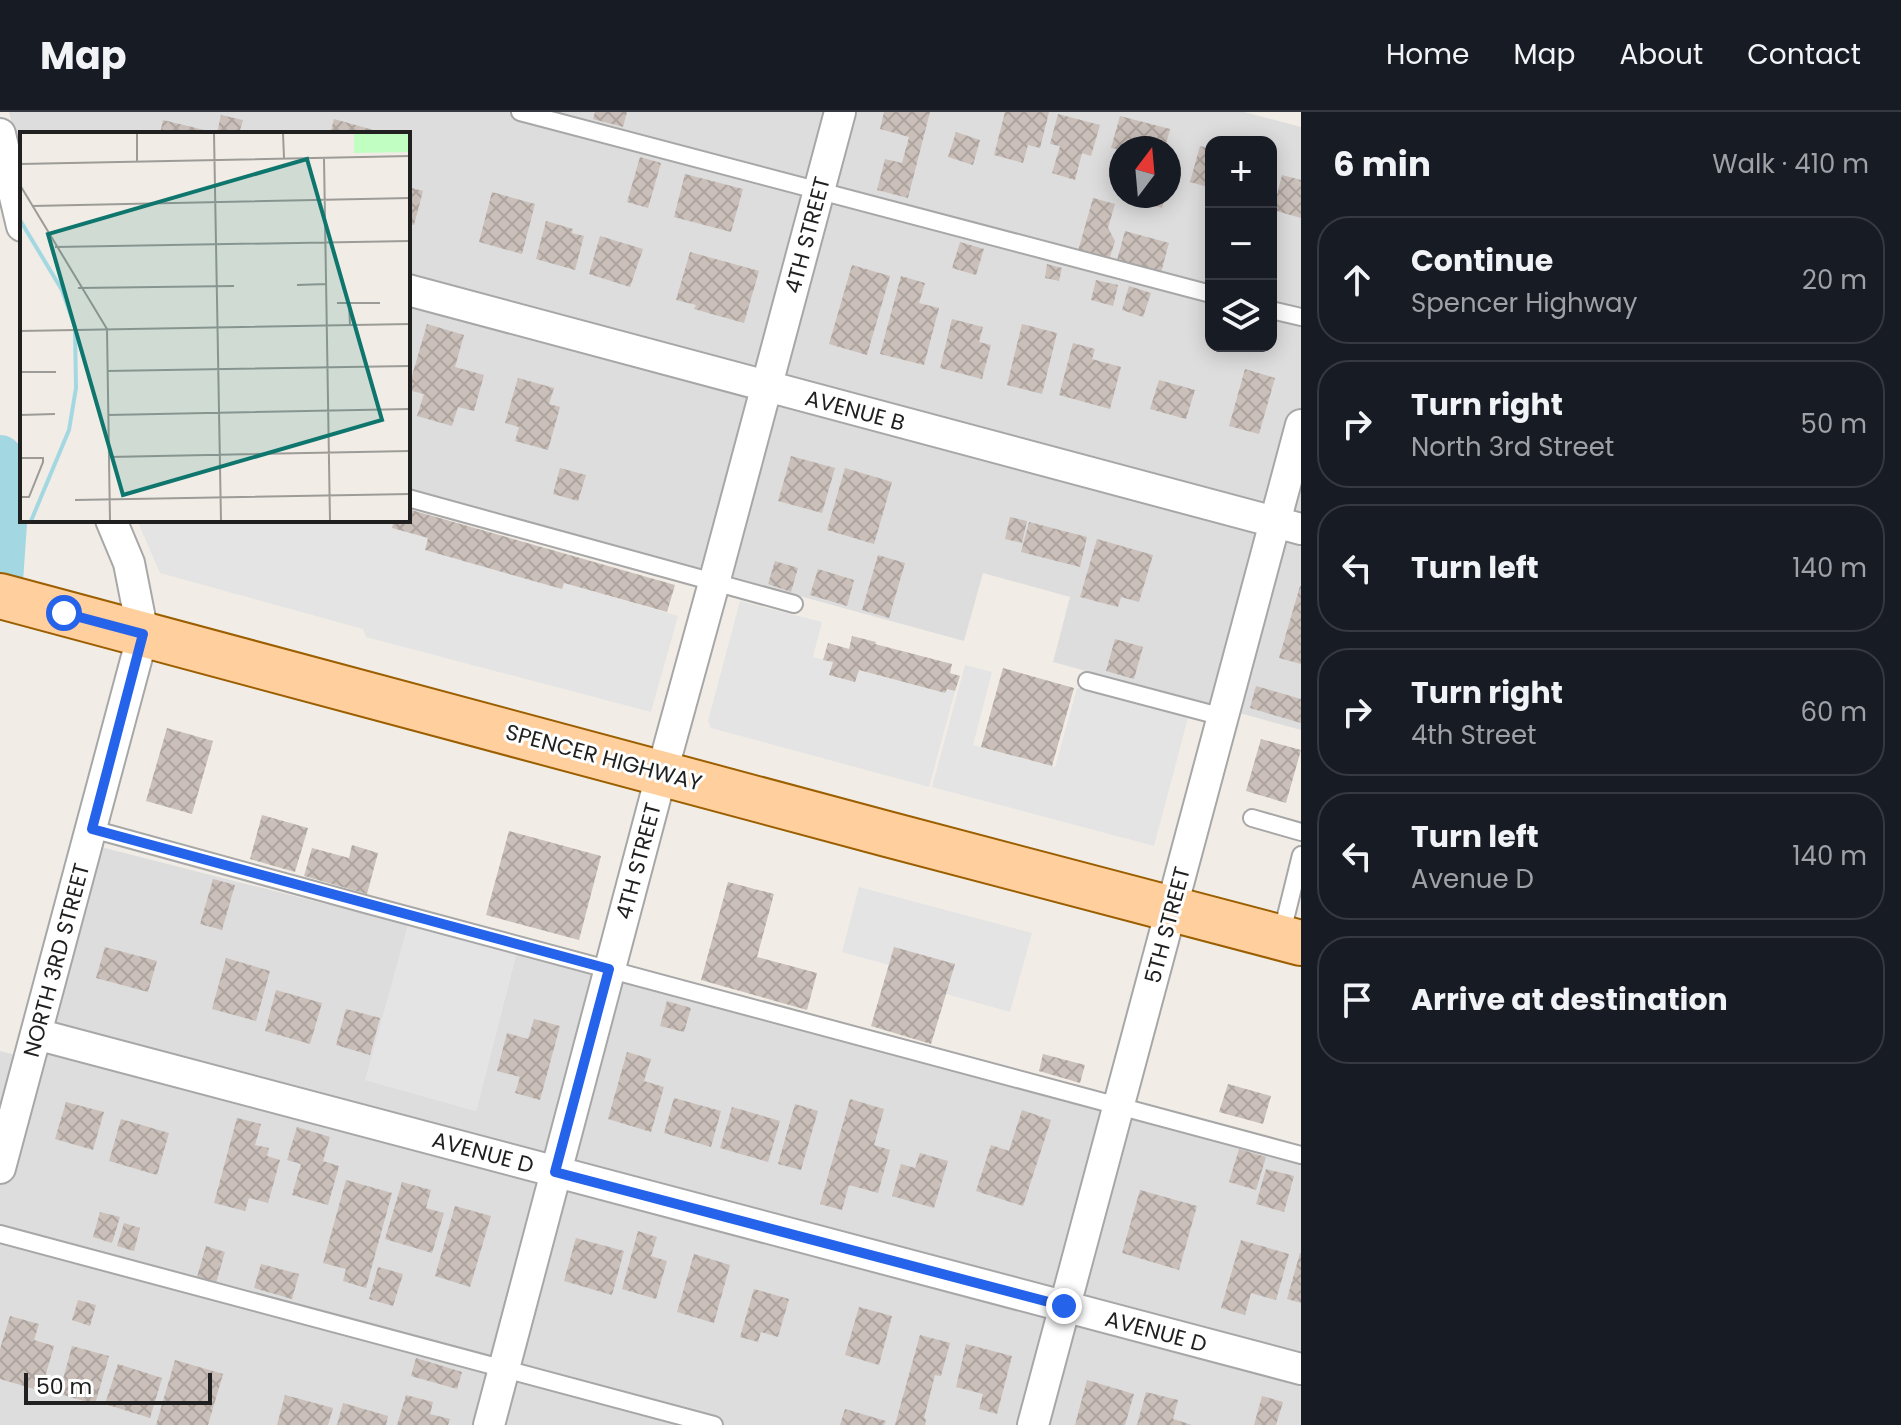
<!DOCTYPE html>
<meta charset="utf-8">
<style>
:root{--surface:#171b24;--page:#20242c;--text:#f1f3f6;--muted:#9ea1a6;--line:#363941}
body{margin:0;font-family:Poppins,sans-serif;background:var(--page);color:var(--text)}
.controls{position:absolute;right:24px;top:24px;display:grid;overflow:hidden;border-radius:16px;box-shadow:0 4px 20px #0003}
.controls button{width:72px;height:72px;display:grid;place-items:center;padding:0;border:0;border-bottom:2px solid var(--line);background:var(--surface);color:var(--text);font:40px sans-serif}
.compass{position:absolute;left:1109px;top:24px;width:72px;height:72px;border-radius:50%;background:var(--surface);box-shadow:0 4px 20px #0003;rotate:16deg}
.scale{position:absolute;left:24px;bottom:20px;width:188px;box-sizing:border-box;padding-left:8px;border:4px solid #202020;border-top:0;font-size:22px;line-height:28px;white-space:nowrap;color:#202020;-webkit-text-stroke:6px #fff;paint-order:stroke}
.stop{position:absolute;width:24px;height:24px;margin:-18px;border:6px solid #2563eb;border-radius:50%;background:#fff}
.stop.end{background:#2563eb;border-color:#fff;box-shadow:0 2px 8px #0008}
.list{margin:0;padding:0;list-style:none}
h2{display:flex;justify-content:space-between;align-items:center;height:104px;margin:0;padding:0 32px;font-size:34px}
h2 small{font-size:26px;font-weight:400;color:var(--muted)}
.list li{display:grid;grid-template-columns:52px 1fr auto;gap:24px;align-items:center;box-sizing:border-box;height:128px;margin:0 16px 16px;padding:0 16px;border:2px solid var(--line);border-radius:32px}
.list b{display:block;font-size:30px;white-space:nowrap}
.list p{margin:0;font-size:26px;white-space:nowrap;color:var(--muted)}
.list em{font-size:26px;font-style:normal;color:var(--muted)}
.icon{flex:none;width:44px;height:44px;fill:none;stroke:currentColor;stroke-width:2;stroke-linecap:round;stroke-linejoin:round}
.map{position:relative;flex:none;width:1301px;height:1313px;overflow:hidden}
header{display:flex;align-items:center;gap:48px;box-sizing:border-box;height:112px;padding:0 40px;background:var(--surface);border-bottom:2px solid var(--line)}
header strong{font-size:38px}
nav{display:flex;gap:44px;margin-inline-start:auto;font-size:28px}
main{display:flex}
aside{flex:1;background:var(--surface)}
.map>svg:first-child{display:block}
.residential{fill:#dedddd;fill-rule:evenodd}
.parking{fill:#e4e4e4}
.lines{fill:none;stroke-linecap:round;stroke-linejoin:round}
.river{stroke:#a3d8e2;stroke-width:46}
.building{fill:url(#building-cross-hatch)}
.lane-casing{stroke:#a7a7a7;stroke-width:20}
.street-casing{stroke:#a7a7a7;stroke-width:34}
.primary-casing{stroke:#9c5f00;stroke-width:48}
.lane{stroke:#fff;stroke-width:16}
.street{stroke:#fff;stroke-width:30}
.primary{stroke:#ffcf9d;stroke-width:44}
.route{stroke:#2563eb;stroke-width:10}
.labels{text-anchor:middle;stroke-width:6;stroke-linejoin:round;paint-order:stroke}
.street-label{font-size:22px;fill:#202020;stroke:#fff}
.inset-river{fill:none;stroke:#a3d8e2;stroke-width:4}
.inset-road{fill:none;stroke:#9d9b97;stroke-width:2}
.view{fill:#0f766e;fill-opacity:0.15;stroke:#0f766e;stroke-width:4}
.inset-edge{fill:none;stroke:#202020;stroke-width:4}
</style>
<header>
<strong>Map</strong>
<nav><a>Home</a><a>Map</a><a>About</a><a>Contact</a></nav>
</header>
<main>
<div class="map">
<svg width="1301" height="1313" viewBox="0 0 1301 1313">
<defs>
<pattern id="building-cross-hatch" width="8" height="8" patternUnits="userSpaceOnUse" patternTransform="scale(2)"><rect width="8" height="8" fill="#cabfb9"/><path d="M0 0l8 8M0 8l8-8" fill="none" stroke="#ada49f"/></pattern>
</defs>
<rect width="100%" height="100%" fill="#f1ede6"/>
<path class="residential" d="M9,0H1244L1301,15V618L1053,550L1070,485L983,461L964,529L408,377V22H22V55ZM1211,30H1271V234H1211ZM1121,36H1169V84H1121Z
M101,735L408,813L366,968L476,999L517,839L1301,1049V1313H0V939L42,950Z"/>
<path class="parking" d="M137,408H394L392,416L428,426L425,438L564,471L678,504L651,600L366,525L363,517L160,461Z
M740,489L822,510L813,545L833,550L829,562L859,558L945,581L947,577L955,579L929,675L711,616L708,609Z
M965,553L992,560L973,633L1055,655L1077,576L1188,606L1154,734L932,675Z
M859,775L1032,821L1010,900L946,882L954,853H889L842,840Z
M408,813L517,839L476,999L365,968Z"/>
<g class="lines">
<path class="river" d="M0,346L6,382L0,469"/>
</g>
<path class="building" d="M595,0H627L623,15L593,7Z
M884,0H930L908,86L877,78L885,47L902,51L909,25L880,17Z
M1005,0H1049L1040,36L1028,33L1023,51L994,43Z
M1058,2L1100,13L1091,44L1082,41L1075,68L1052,61L1060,34L1050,32Z
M221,3L243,8L240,18L252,22H160L163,8L217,21Z
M1120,4L1170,17L1165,36H1121V38L1111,36Z
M334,7L377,19V22H330Z
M956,20L980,28L973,53L948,45Z
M1200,34L1211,37V76L1190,70Z
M640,45L661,51L648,96L627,90Z
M685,62L743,77L731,120L674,105Z
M1282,63L1301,68V106L1273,98Z
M408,75L423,79L414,113L408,111Z
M492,80L535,92L522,142L479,130Z
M1123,84H1165L1162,96Z
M1093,86L1115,92L1108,116L1115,129L1109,148L1078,139Z
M546,109L573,117L572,121L584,124L575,158L536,147Z
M1125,119L1169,131L1160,164L1116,152Z
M600,124L643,137L630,175L589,162Z
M960,130L984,137L976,163L952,156Z
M690,140L759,159L744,211L694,197L696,193L676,188Z
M1047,152L1062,156L1059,169L1045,166Z
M852,153L890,164L867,243L829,232Z
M901,164L925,171L919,191L939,196L924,253L880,242Z
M1096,168L1118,173L1113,194L1091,188Z
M1129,174L1151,181L1143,205L1122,198Z
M952,207L983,215L979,230L991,233L982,267L940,256Z
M427,212L464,223L455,255L484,263L474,299L458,295L452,314L417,304L424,282L408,278Z
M1022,212L1057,221L1042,282L1007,273Z
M1073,231L1095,237L1092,247L1121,255L1110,297L1059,283Z
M1245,257L1275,266L1259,322L1229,314Z
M518,266L554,276L549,292L560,295L548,338L515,329L519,315L505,311Z
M1159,268L1195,278L1186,307L1150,297Z
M791,344L835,356L822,401L778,389Z
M560,356L586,363L578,389L553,382Z
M845,356L892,370L874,432L827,418Z
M408,397L675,473L667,500L564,471L562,477L425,438L428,426L392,416L394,408H408Z
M1010,405L1027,409L1022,431L1005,427Z
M1029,410L1087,425L1080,455L1021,440Z
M1097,427L1153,443L1139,490L1121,485L1118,495L1080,485Z
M878,443L905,451L889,506L862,498Z
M775,449L798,456L791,480L768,472Z
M818,457L854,468L847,494L810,483Z
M1300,474H1301V552L1279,546Z
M852,524L876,530L875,532L952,552L950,561L960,564L955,579L947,577L945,581L859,558L855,570L829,563L833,550L823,548L828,531L849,537Z
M1115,527L1143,535L1134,567L1106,559Z
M1003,556L1074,576L1052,654L981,635Z
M1256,574L1301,587V611L1250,596Z
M167,616L213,629L192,702L146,689Z
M1261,627L1301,638L1286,691L1246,679Z
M262,703L308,716L295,760L250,747Z
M509,719L601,744L579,828L486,803Z
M352,733L378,741L367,782L304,764L312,736L349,746Z
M213,767L235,773L222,818L200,812Z
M728,770L774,782L757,845L817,861L807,898L701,868Z
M105,835L157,849L148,880L96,866Z
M894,835L955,852L931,932L871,914Z
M226,846L270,859L256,909L212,897Z
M276,878L322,891L310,932L265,919Z
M667,889L691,896L684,920L660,914Z
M346,897L380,906L370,943L336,933Z
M534,907L560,914L540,988L515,981L520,965L497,959L507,921L528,927Z
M627,940L651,947L644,969L664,975L651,1020L608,1007Z
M1043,942L1085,953L1080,971L1039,959Z
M1228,972L1271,984L1263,1012L1219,1000Z
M674,986L721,999L711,1035L664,1021Z
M850,987L884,997L874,1033L890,1038L878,1081L849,1073L842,1098L820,1092Z
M66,990L104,1000L93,1038L55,1027Z
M795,992L818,999L801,1058L778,1052Z
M732,995L780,1009L768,1050L720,1036Z
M1022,998L1051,1008L1023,1094L976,1079L991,1033L1009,1039Z
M237,1006L261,1012L255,1033L269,1036L267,1044L280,1048L268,1091L249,1086L245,1099L214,1091Z
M121,1007L169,1021L157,1063L109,1049Z
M297,1015L330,1025L323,1049L339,1054L328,1093L292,1083L301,1052L287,1048Z
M1239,1037L1266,1045L1256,1078L1229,1070Z
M920,1041L948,1049L934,1096L892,1084L901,1052L915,1056Z
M1266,1057L1294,1064L1284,1100L1256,1092Z
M346,1068L392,1081L366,1176L343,1169L346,1157L323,1151Z
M402,1070L431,1078L426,1096L444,1101L432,1141L385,1127Z
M1140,1078L1197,1094L1179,1158L1122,1141Z
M455,1094L491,1104L470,1175L435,1164Z
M100,1100L120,1105L112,1131L93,1125Z
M124,1111L140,1116L134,1139L117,1134Z
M638,1119L657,1125L651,1144L667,1149L656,1187L622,1177Z
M576,1126L624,1139L612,1183L564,1169Z
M1241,1128L1289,1142L1276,1188L1251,1181L1245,1203L1221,1196Z
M206,1134L225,1140L216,1171L197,1165Z
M1300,1141L1301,1142V1191L1287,1187Z
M694,1142L730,1153L714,1211L677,1200Z
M261,1152L299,1162L292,1187L254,1176Z
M378,1155L403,1162L393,1194L369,1187Z
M754,1177L789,1187L778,1225L761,1220L758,1230L740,1225Z
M78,1188L96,1193L90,1214L72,1208Z
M859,1195L892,1204L879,1253L845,1243Z
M10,1204L39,1212L34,1228L54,1234L41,1279L0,1267V1237Z
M920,1223L950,1231L941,1264L935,1263L924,1306L926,1307L925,1313H895Z
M966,1232L1012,1244L997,1302L979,1297L983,1282L956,1275Z
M72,1234L109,1244L95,1292L59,1282Z
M416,1246L462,1260L457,1277L411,1264Z
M175,1248L223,1262L208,1313H156Z
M118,1252L162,1266L150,1306L105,1292Z
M1087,1268L1134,1282L1125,1313H1075Z
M1146,1280L1178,1288L1173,1307L1192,1313H1137Z
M285,1283L333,1296L328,1313H277Z
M406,1283L433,1290L430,1302L450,1307L448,1313H397Z
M1262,1284L1283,1290L1276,1313H1254Z
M343,1291L388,1304L386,1313H337Z
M845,1297L886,1309L884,1313H840Z"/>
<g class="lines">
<defs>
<path id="lane" d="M520,0L1211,182
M1271,198L1301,205
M408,386L794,492
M1087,569L1223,605
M1252,706L1301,720
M92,717L365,792L1301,1043
M1281,824L1301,743
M0,1122L714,1313"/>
<path id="street" d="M0,22L22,114
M408,178L1301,417
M36,922L1301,1257
M0,1056L143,522L129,451L111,408
M489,1313L662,660L714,471L840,0
M1033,1313L1301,313"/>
<path id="primary" d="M0,484L887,722L1301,831"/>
</defs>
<use href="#lane" class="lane-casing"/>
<use href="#street" class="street-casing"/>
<use href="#primary" class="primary-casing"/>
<use href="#lane" class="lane"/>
<use href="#street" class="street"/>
<use href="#primary" class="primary"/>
</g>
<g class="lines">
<path class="route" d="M64,501L143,522L92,717L609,857L555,1060L1064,1194"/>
</g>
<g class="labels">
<g class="street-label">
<text transform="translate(807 123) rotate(-75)" y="8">4TH STREET</text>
<text transform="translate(855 298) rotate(15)" y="8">AVENUE B</text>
<text transform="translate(604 645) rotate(15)" y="8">SPENCER HIGHWAY</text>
<text transform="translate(638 749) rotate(-75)" y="8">4TH STREET</text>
<text transform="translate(1167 813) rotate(-75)" y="8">5TH STREET</text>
<text transform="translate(56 848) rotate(-75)" y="8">NORTH 3RD STREET</text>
<text transform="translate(483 1040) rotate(15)" y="8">AVENUE D</text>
<text transform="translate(1156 1219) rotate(15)" y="8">AVENUE D</text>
</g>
</g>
<g transform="translate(20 20)">
<rect width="390" height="390" fill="#f1ede6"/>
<path d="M334,1H390V20L334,21Z" fill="#c1fec2"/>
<path class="inset-river" d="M0,88L42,158L55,195L56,256L49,298L11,389"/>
<path class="inset-road" d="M117,1V29M194,1L201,389M263,1L264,26M304,26L310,389M0,32L390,24M0,53L87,197L90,389M12,74L390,66M35,115L390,109M277,153L306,152M58,156L214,154M317,171H329L330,193M329,171H360M0,199L390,192M87,239L390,234M0,240H36M0,283L35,282M88,283L390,277M89,325L390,319M0,326H23V330L9,365H0M55,368L390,362"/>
<path class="view" d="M287,27L362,288L103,363L28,102Z"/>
<rect width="390" height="390" class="inset-edge"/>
</g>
</svg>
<div class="controls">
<button>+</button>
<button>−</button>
<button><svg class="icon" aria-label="layers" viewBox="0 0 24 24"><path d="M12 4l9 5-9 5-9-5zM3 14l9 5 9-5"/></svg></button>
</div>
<svg class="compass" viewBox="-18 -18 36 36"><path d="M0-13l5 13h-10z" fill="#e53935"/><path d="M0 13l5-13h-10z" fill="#9ea1a6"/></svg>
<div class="scale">50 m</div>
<div class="stop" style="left:64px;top:501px"></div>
<div class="stop end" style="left:1064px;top:1194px"></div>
</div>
<aside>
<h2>6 min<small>Walk · 410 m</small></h2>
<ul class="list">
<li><svg class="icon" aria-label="ahead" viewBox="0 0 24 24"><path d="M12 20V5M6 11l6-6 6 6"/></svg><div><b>Continue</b><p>Spencer Highway</p></div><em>20 m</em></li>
<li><svg class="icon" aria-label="right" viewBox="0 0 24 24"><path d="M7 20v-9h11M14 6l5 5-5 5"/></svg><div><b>Turn right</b><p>North 3rd Street</p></div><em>50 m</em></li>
<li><svg class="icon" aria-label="left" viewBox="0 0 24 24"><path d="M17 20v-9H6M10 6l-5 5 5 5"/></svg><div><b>Turn left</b></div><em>140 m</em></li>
<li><svg class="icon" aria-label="right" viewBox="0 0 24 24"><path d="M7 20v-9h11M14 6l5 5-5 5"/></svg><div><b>Turn right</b><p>4th Street</p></div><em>60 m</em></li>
<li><svg class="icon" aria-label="left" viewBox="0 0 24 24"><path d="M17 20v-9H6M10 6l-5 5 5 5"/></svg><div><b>Turn left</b><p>Avenue D</p></div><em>140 m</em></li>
<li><svg class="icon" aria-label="arrive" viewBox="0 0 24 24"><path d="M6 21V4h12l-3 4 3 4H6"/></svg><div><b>Arrive at destination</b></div></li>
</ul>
</aside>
</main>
